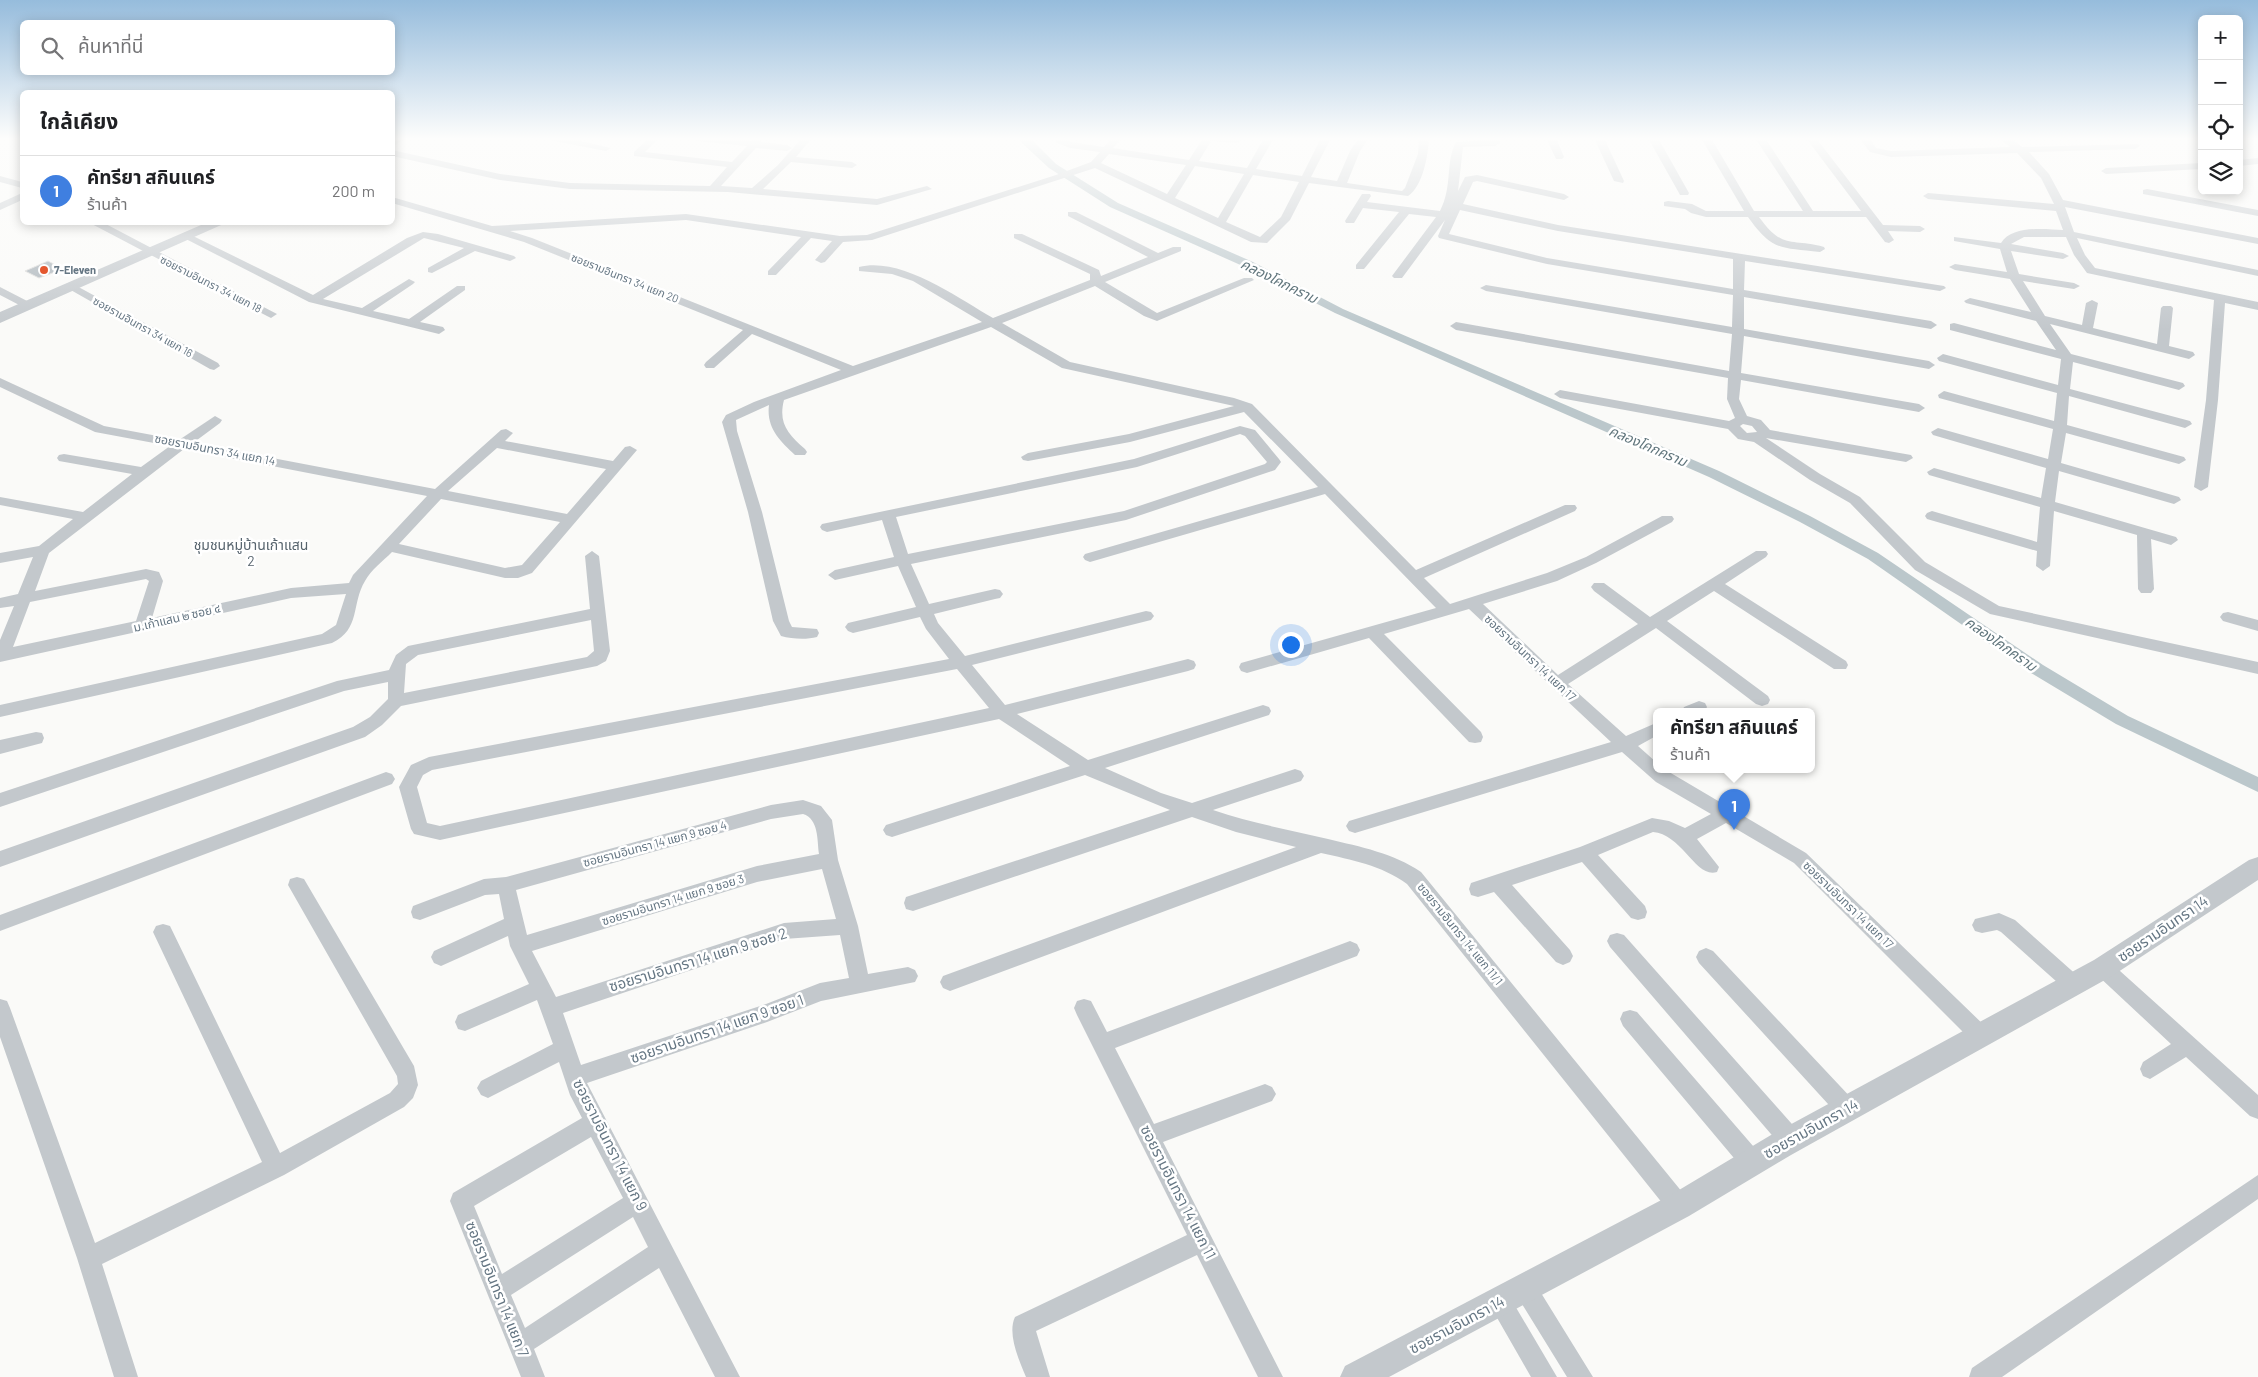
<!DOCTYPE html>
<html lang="th">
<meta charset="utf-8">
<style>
:root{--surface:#fff;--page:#f6f6f6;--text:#202124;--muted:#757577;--line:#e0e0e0;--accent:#e4572e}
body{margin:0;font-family:Barlow,"Noto Sans Thai",sans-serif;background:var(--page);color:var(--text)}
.controls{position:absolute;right:15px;top:15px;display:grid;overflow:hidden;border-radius:8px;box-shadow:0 2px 12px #0003}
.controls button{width:45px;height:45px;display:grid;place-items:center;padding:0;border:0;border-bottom:1px solid var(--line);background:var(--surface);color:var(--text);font:25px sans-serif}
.you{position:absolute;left:1290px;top:644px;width:18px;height:18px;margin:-12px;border:4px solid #fff;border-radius:50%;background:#1a73e8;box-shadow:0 0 0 8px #1a73e833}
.badge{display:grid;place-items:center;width:32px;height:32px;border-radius:50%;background:var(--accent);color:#fff;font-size:16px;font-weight:700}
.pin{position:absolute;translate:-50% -41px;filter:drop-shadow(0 1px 2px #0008)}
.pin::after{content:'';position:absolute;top:26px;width:18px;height:15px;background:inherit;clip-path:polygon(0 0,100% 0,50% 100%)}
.popup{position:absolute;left:1653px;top:708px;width:162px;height:65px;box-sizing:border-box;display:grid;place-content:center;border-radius:8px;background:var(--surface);filter:drop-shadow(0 1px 4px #0005);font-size:16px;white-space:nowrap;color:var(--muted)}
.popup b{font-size:19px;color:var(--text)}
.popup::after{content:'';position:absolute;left:50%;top:100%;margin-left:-10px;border:10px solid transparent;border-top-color:var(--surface)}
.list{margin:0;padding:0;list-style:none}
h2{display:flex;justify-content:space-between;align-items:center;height:65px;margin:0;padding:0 20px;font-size:21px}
h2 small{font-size:16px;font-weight:400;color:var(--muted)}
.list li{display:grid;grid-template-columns:32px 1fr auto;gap:15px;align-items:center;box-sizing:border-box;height:70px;padding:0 20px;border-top:1px solid var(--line)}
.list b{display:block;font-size:19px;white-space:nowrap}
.list p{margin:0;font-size:16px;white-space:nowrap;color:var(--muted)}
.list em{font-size:16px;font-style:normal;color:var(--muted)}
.icon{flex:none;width:28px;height:28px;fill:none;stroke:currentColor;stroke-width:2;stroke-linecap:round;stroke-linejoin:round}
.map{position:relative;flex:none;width:2258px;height:1377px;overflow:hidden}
.search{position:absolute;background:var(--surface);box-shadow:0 2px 12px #0003;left:20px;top:20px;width:375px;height:55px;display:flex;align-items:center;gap:12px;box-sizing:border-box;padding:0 18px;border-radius:8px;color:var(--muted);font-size:19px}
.panel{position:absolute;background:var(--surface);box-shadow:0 2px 12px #0003;left:20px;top:90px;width:375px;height:135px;border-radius:8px}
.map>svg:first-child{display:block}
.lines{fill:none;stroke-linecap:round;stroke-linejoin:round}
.canal{fill:#bbc7cb;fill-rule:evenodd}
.building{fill:#aab3b9;stroke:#dcdcda}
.minor{fill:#c3c8cc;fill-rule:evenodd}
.tertiary{fill:#c3c8cc;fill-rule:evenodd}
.poi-dot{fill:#e4572e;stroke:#fff;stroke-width:2}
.labels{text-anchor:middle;stroke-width:5;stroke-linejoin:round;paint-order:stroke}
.far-poi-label{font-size:11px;font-weight:bold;fill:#657683;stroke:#fff;text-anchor:start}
.far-street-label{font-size:11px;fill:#657683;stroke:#fff}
.street-label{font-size:12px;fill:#657683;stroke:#fff}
.water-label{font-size:14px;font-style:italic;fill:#60757c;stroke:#fff}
.neighbourhood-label{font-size:14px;fill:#57646e;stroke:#fff}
.near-street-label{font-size:15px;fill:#657683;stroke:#fff}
</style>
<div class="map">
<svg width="2258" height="1377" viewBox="0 0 2258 1377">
<rect width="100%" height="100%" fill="#fafaf8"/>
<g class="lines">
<path class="canal" d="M1020,138H1030L1056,164L1118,203L1253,262L1343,309L1719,471L1810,516L1878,553L2043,665L2128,716L2258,777V792L2116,724L2031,673L1868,559L1800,522L1709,477L1335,313L1245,267L1110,207L1049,168L1022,143Z"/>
</g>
<path class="building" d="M48,261L63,269L39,278L25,271Z"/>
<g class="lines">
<path class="minor" d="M549,138H568L611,148L606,151L554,141Z
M649,138H659L645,152L732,162L747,146L696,141L691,138H720L752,141L755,138H763L761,142L787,145L792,148L787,151L756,148L721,186L752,188L778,165L802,138H812L796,157L852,162L857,165L852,168L791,162L763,189L877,199L927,186L932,189L877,205L728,192L570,189L500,180L392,156V150L500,174L570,183L710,186L727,167L634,156V152Z
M1054,138H1064L1072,142L1104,147L1112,138H1122L1113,148L1189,160L1203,138H1239L1242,140L1237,143L1211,141L1199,161L1247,168L1264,138H1274L1256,169L1302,176L1321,138H1331L1311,177L1337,181L1350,151L1359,138H1369L1360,151L1347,183L1402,191L1405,188L1418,154L1419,138H1429C1428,156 1423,186 1408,196L1309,183L1290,220L1267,243L1251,242L1095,168L872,240L843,242L825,262L821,263L815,260L832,241L811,238L776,275H768V271L801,237L686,220L510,231L532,238L853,366L982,322L913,281L892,274L859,271V267C901,256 958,298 993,318L1090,280V274L1014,238V234H1022L1099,270L1101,276L1148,257L1068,216V212H1076L1158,253L1173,247H1181V251L1105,282L1157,313L1244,278H1252L1254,280L1157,321L1144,316L1095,286L1002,323L1070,362L1234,398L1252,404L1416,570L1565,505H1575L1577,508L1575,511L1424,578L1450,604L1547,573L1586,557L1662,516H1672L1674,519L1672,522L1596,563L1557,581L1483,604L1558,675L1638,624L1594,591L1591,587L1594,583H1604L1650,617L1756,551H1766L1768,554L1766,557L1725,584L1846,661L1848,665L1846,669H1834L1714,591L1667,621L1768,696L1770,700L1768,704L1762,706L1756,704L1656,628L1568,684L1626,736L1656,723V736L1638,746L1656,762V769H1664L1806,853L1988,1029L1991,1036L1988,1043L1981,1046L1974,1043L1794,863L1726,823L1697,839L1719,867L1717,872C1696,879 1682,834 1653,832L1598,855L1645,906L1647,912L1645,918L1638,920L1631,918L1582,862L1512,885L1570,950L1573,956L1570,962L1563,965L1556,962L1494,892L1478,897L1471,895L1469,889L1471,883L1580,847L1652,818L1669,821L1685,828L1711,814L1656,782L1622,752L1355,833L1349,831L1346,826L1349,821L1611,742L1469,609L1384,634L1481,732L1483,737L1481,742L1475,743L1469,742L1369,638L1247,673L1241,671L1239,667L1241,663L1436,608L1325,494L1090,562L1085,560L1083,557L1085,554L1318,487L1244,412L1130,442L1028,461L1023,460L1021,457L1028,453L1129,434L1234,406L1062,368L991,327L784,400C778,423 788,434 805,449L807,452L805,455H795C780,441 766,428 769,405L736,420L737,431L762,512L789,621L792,627L817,629L819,633L817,637C806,640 792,639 781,636L773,621L748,512L722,422L726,415L754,402L841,370L752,334L714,368H706L704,365L706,362L743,330L524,242L392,203V197L492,226L686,214L840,236L867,235L1056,175L1091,162L1100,152L1070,148L1057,143ZM1109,154L1186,165L1167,194L1101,163ZM1195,166L1244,174L1218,218L1175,198ZM1253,175L1299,182L1281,217L1260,237L1226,222Z
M1490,138H1500V143L1495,146L1463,147L1458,191L1465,177L1477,175L1564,194L1569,197L1564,200L1477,181L1473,182L1463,204L1558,225L1944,286L1946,288L1940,291L1745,261L1744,290L1931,321L1937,325L1931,329L1744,297V329L1929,361L1935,365L1929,369L1744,336L1741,373L1919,404L1925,408L1919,412L1741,380L1739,399L1747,416L1761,420L1770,430L1911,455L1913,458L1906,462L1766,438L1820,474L1860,497L1925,562L1999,606L2258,662V674L1990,614L1915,570L1850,503L1810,480L1754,442L1738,439L1728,429L1560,398L1554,394L1560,390L1729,421L1735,418L1727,399L1728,378L1456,330L1450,326L1456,322L1729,371L1732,334L1486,291L1480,288L1486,285L1732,327L1733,295L1547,264L1439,238L1438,236L1445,220L1402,278H1394L1392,276L1436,217L1409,214L1364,269H1356V265L1399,212L1363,208L1354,223H1346L1345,221L1362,194H1370L1371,196L1367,202L1440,211C1453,186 1445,162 1456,142L1490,140ZM1460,210L1558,231L1733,259V289L1547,258L1449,234ZM1743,424L1752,426L1757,432L1747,433L1740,426Z
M1546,138H1556L1564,157L1562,159H1556Z
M1594,138H1604L1624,181L1623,183L1614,181Z
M1648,138H1658L1689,193L1688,195H1680L1679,193Z
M1701,138H1711L1754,211H1803L1755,138H1765L1813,211H1861L1806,138H1816L1883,225L1920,226L1925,229L1920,232L1888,231L1894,240L1889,243L1885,242L1866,217H1759C1783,250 1790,238 1824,247L1825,249L1820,252C1781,247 1773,252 1748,217H1706L1691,213L1685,209L1664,206V202L1668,201L1692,204L1706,211H1744Z
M1859,138H1869L1876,148L1891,151L2010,147L1999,138H2010L2022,147L2138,144L2140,146L2135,149L2029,152L2049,174L2063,200L2258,238V244L2065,207L2074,232L2258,270V276L2077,238L2085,255L2095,268L2258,302V310L2225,303L2218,400L2208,487L2201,491L2194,487L2206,400L2214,300L2087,273L2074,255L2066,237H2024L2011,244L2063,253L2069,256L2063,259L2011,251L2019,274L2074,283L2080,286L2074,289L2023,281L2045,316L2082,325L2086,303L2092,300L2098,303L2093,328L2157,344L2161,308L2163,306H2171L2173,308L2169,346L2193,352L2195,355L2189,359L2050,324L2071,354L2183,383L2185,386L2179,390L2073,362L2070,389L2190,421L2192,424L2185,428L2069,396L2067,425L2184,457L2186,460L2179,464L2066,433L2061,463L2179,497L2181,500L2174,504L2059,471L2055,502L2176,537L2178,540L2171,545L2151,539L2154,589L2151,593H2141L2138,589L2137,535L2054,511L2050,566L2043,571L2036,566L2037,551L1927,519L1925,516L1927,513L1932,511L2037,542L2040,507L1929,475L1927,472L1934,468L2041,498L2046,468L1933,435L1931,432L1938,428L2048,459L2053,429L1939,398L1938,395L1944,391L2054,421L2057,393L1939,361L1937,358L1943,354L2058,385L2061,359L1950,330V324L1954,323L2056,350L2036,321L1966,303L1964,301L1970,298L2031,312L2010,279L1955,270L1949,267L1955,264L2007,272L2000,249L1954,241V237L2001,243C2012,225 2045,229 2063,230L2056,211L1928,199L1923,196L1928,193L2054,204L2041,178L2017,153L1891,157L1870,152Z
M2258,158V164L2239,166V160Z
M2202,163V169L2106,174L2101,171L2106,168Z
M0,176L22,182V188L0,182Z
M2147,189L2258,210V216L2143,194V190Z
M22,193V200L0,210V203Z
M88,222H102L277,314L271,318L267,316Z
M423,232L438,234L514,256L516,258L510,261L475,251L432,273L428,272V268L464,248L424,238L323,299L362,308L409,279L415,282L413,284L373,311L409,319L457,286H465V290L420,322L443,327L445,330L439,334L309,302L182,237L183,235H191L313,295L407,238Z
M73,284L218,363L220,366L214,370L210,369L69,289V285Z
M0,287L33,304L35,306L33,308H25L0,295Z
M0,378L104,426L179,440L215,416L222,420L220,423L193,443L435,489L501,430L506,429L513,433L505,441L613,461L625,447L630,446L637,450L532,573L518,578H505L392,552C383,561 371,570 365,581C351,604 361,629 332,643L0,717V705L322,634L336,625L346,594L291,598L0,662V640L14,606L0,608V598L18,594L33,557L0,563V553L39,546L73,519L0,505V497L83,512L132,474L59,461L57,458L59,455L64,454L141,467L170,446L95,432L0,387ZM497,448L606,469L567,514L448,491ZM184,449L427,496L353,575L349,583L291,588L152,618L163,581L159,572L146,569L35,591L49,553ZM441,499L560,522L522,565L505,568L399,544ZM146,579L149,581L136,621L13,647L30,602Z
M1240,426L1255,430L1279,459L1281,462L1275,470L1126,520L911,564L929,604L995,589L1000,590L1003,594L1000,598L995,599L934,614L938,623L965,656L1146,611L1151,612L1154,616L1151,620L972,665L1005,705L1188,659L1194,661L1196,665L1194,669L1188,671L1017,714L1088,760L1263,705L1269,707L1271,711L1269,715L1105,768L1161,793L1192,803L1295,769L1301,771L1304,776L1301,781L1213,810C1251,823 1290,830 1328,839C1361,847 1393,853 1421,872L1687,1198L1690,1206L1687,1214L1679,1217L1671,1214L1407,884C1381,865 1352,860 1321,853L950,991L943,988L940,982L943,976L1296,847L1236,832L1192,817L913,911L906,909L904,903L906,897L1170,810L1085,775L892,837L886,835L883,830L886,825L1070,766L999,719L440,840L414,834L411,829L399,787L411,765L429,757L949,659L926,629L920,617L853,633L848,631L845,627L848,623L916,607L898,566L835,580L828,575L835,570L894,557L882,520L827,532L822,530L820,527L822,524L1134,459ZM1240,434L1245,436L1267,462L1265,464L1124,511L908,554L896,517L1137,467ZM957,669L989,708L440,826L427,823L417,787L423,775L432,770Z
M592,551L599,556L610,651L606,661L597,666L401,706L382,725L365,737L0,867V851L353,727L370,717L388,699V682L344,691L0,807V793L337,681L389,670L396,655L408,646L590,609L585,556ZM591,620L594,651L587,657L404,693L406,664L418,655Z
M2228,612L2258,620V631L2223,621L2220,617L2223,613Z
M1699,701L1705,703L1707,707L1705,711H1682L1684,707Z
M36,732L42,733L44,738L42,743L0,754V740Z
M386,772L392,774L395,779L392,784L0,931V915Z
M803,800L821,806L832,820L838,860L858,926L868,974L908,967L915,970L918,976L915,982L821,1001L767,1022L587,1083L740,1377H715L659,1268L534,1349L545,1377H521L450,1201L453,1193L582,1118L570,1095L559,1062L488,1098L481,1095L477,1088L481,1081L553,1044L537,1000L465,1031L458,1029L455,1022L458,1015L529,984L510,946L508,936L441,966L434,963L431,957L434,951L504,919L499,894L485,895L420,920L413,918L411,912L413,906L484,879L506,877L771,805ZM803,814C819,819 817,840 819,854L757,866L527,935L516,890L771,819ZM822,869L836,919L784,923L556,997L532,951L757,882ZM840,935L849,978L820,983L766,1004L581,1065L563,1013L784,939ZM591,1137L623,1198L502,1274L474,1206ZM633,1217L648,1247L525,1328L511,1295Z
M297,877L304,879L414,1066L418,1085L413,1098L404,1107L284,1175L102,1264L138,1377H114L77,1258L0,1037V999L7,1001L10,1008L95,1243L262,1162L153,932L156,926L163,924L170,926L280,1153L390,1093L398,1084L397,1076L288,885L290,879Z
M1999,913L2015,920L2080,978L2083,984L2080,990L2073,993L2066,990L2001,932L1997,930L1982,933L1975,931L1972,925L1975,919Z
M1617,933L1624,935L1799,1132L1802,1140L1799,1148L1791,1151L1783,1148L1610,947L1607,941L1610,935Z
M1350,941L1357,944L1360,950L1357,956L1115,1048L1154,1124L1265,1084L1272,1087L1276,1094L1272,1101L1163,1142L1283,1377H1258L1197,1255L1036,1331L1050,1377H1026C1019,1360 1007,1334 1015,1317L1187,1235L1077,1015L1074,1008L1077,1001L1084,999L1091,1001L1107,1032Z
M1706,948L1713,951L1855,1102L1858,1109L1855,1116L1847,1119L1839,1116L1699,963L1696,957L1699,951Z
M2103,959L2110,962L2258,1095V1119L2250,1116L2186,1057L2150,1079L2143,1076L2140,1069L2143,1062L2171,1044L2096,974L2093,968L2096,962Z
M1630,1010L1637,1012L1760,1154L1763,1162L1760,1170L1752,1173L1744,1170L1623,1026L1620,1019L1623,1012Z
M2258,1175V1199L2002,1377H1969L1972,1368Z
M1525,1276L1533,1280L1593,1377H1567L1517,1296L1513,1288L1517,1280Z
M1500,1290L1508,1294L1557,1377H1531L1488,1302L1492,1294Z"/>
<path class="tertiary" d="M392,138H407L392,147Z
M208,222H228L0,323V312Z
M2258,857V880L2112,976L1791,1155L1689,1216L1389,1377H1340L1345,1366L1669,1196L1771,1135L2094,960L2249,860Z"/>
</g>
<linearGradient id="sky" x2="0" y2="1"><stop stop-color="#96bcdc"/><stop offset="0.42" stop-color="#fdfdfc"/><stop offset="1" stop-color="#fdfdfc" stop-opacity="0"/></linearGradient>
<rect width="2258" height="330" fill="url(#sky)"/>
<circle class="poi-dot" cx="44" cy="270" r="5"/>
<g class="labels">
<g class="far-poi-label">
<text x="54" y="274">7-Eleven</text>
</g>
<g class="far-street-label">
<text transform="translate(625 278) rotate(22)" y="4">ซอยรามอินทรา 34 แยก 20</text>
<text transform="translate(211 284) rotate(27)" y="4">ซอยรามอินทรา 34 แยก 18</text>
<text transform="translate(143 327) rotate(29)" y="4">ซอยรามอินทรา 34 แยก 16</text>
</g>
<g class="street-label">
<text transform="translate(215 450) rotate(11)" y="4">ซอยรามอินทรา 34 แยก 14</text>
<text transform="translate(177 618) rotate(-13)" y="4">ม.เก้าแสน ๒ ซอย ๔</text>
<text transform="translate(1530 658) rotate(43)" y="4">ซอยรามอินทรา 14 แยก 17</text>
<text transform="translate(655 844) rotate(-15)" y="4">ซอยรามอินทรา 14 แยก 9 ซอย 4</text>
<text transform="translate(673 900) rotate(-17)" y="4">ซอยรามอินทรา 14 แยก 9 ซอย 3</text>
<text transform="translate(1848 905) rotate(44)" y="4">ซอยรามอินทรา 14 แยก 17</text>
<text transform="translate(1460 934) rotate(51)" y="4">ซอยรามอินทรา 14 แยก 11/1</text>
</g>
<g class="water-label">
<text transform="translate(1279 281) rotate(26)" y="5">คลองโคกคราม</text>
<text transform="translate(1648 446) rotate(23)" y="5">คลองโคกคราม</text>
<text transform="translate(2001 644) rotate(35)" y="5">คลองโคกคราม</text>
</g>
<g class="neighbourhood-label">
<text x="251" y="550">ชุมชนหมู่บ้านเก้าแสน<tspan x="251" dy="16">2</tspan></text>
</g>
<g class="near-street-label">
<text transform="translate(2163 929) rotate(-34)" y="5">ซอยรามอินทรา 14</text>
<text transform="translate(698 960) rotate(-17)" y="5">ซอยรามอินทรา 14 แยก 9 ซอย 2</text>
<text transform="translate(717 1029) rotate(-19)" y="5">ซอยรามอินทรา 14 แยก 9 ซอย 1</text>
<text transform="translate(1811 1129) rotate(-29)" y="5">ซอยรามอินทรา 14</text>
<text transform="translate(610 1145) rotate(63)" y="5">ซอยรามอินทรา 14 แยก 9</text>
<text transform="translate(1178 1192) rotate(63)" y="5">ซอยรามอินทรา 14 แยก 11</text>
<text transform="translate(497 1289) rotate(68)" y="5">ซอยรามอินทรา 14 แยก 7</text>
<text transform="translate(1457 1325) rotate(-28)" y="5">ซอยรามอินทรา 14</text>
</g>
</g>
</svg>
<div class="controls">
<button>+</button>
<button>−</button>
<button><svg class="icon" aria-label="locate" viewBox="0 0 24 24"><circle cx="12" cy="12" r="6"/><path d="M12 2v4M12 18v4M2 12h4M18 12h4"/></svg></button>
<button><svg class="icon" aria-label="layers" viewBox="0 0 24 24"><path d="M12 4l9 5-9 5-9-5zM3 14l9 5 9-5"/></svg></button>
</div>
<div class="you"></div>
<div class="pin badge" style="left:1734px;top:830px;background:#3f7fe0">1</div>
<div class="popup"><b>คัทรียา สกินแคร์</b>ร้านค้า</div>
<div class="search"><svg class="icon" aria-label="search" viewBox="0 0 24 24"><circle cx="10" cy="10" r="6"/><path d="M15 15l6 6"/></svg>ค้นหาที่นี่</div>
<section class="panel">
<h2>ใกล้เคียง<small></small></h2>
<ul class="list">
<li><span class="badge" style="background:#3f7fe0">1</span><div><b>คัทรียา สกินแคร์</b><p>ร้านค้า</p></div><em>200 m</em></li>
</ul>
</section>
</div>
